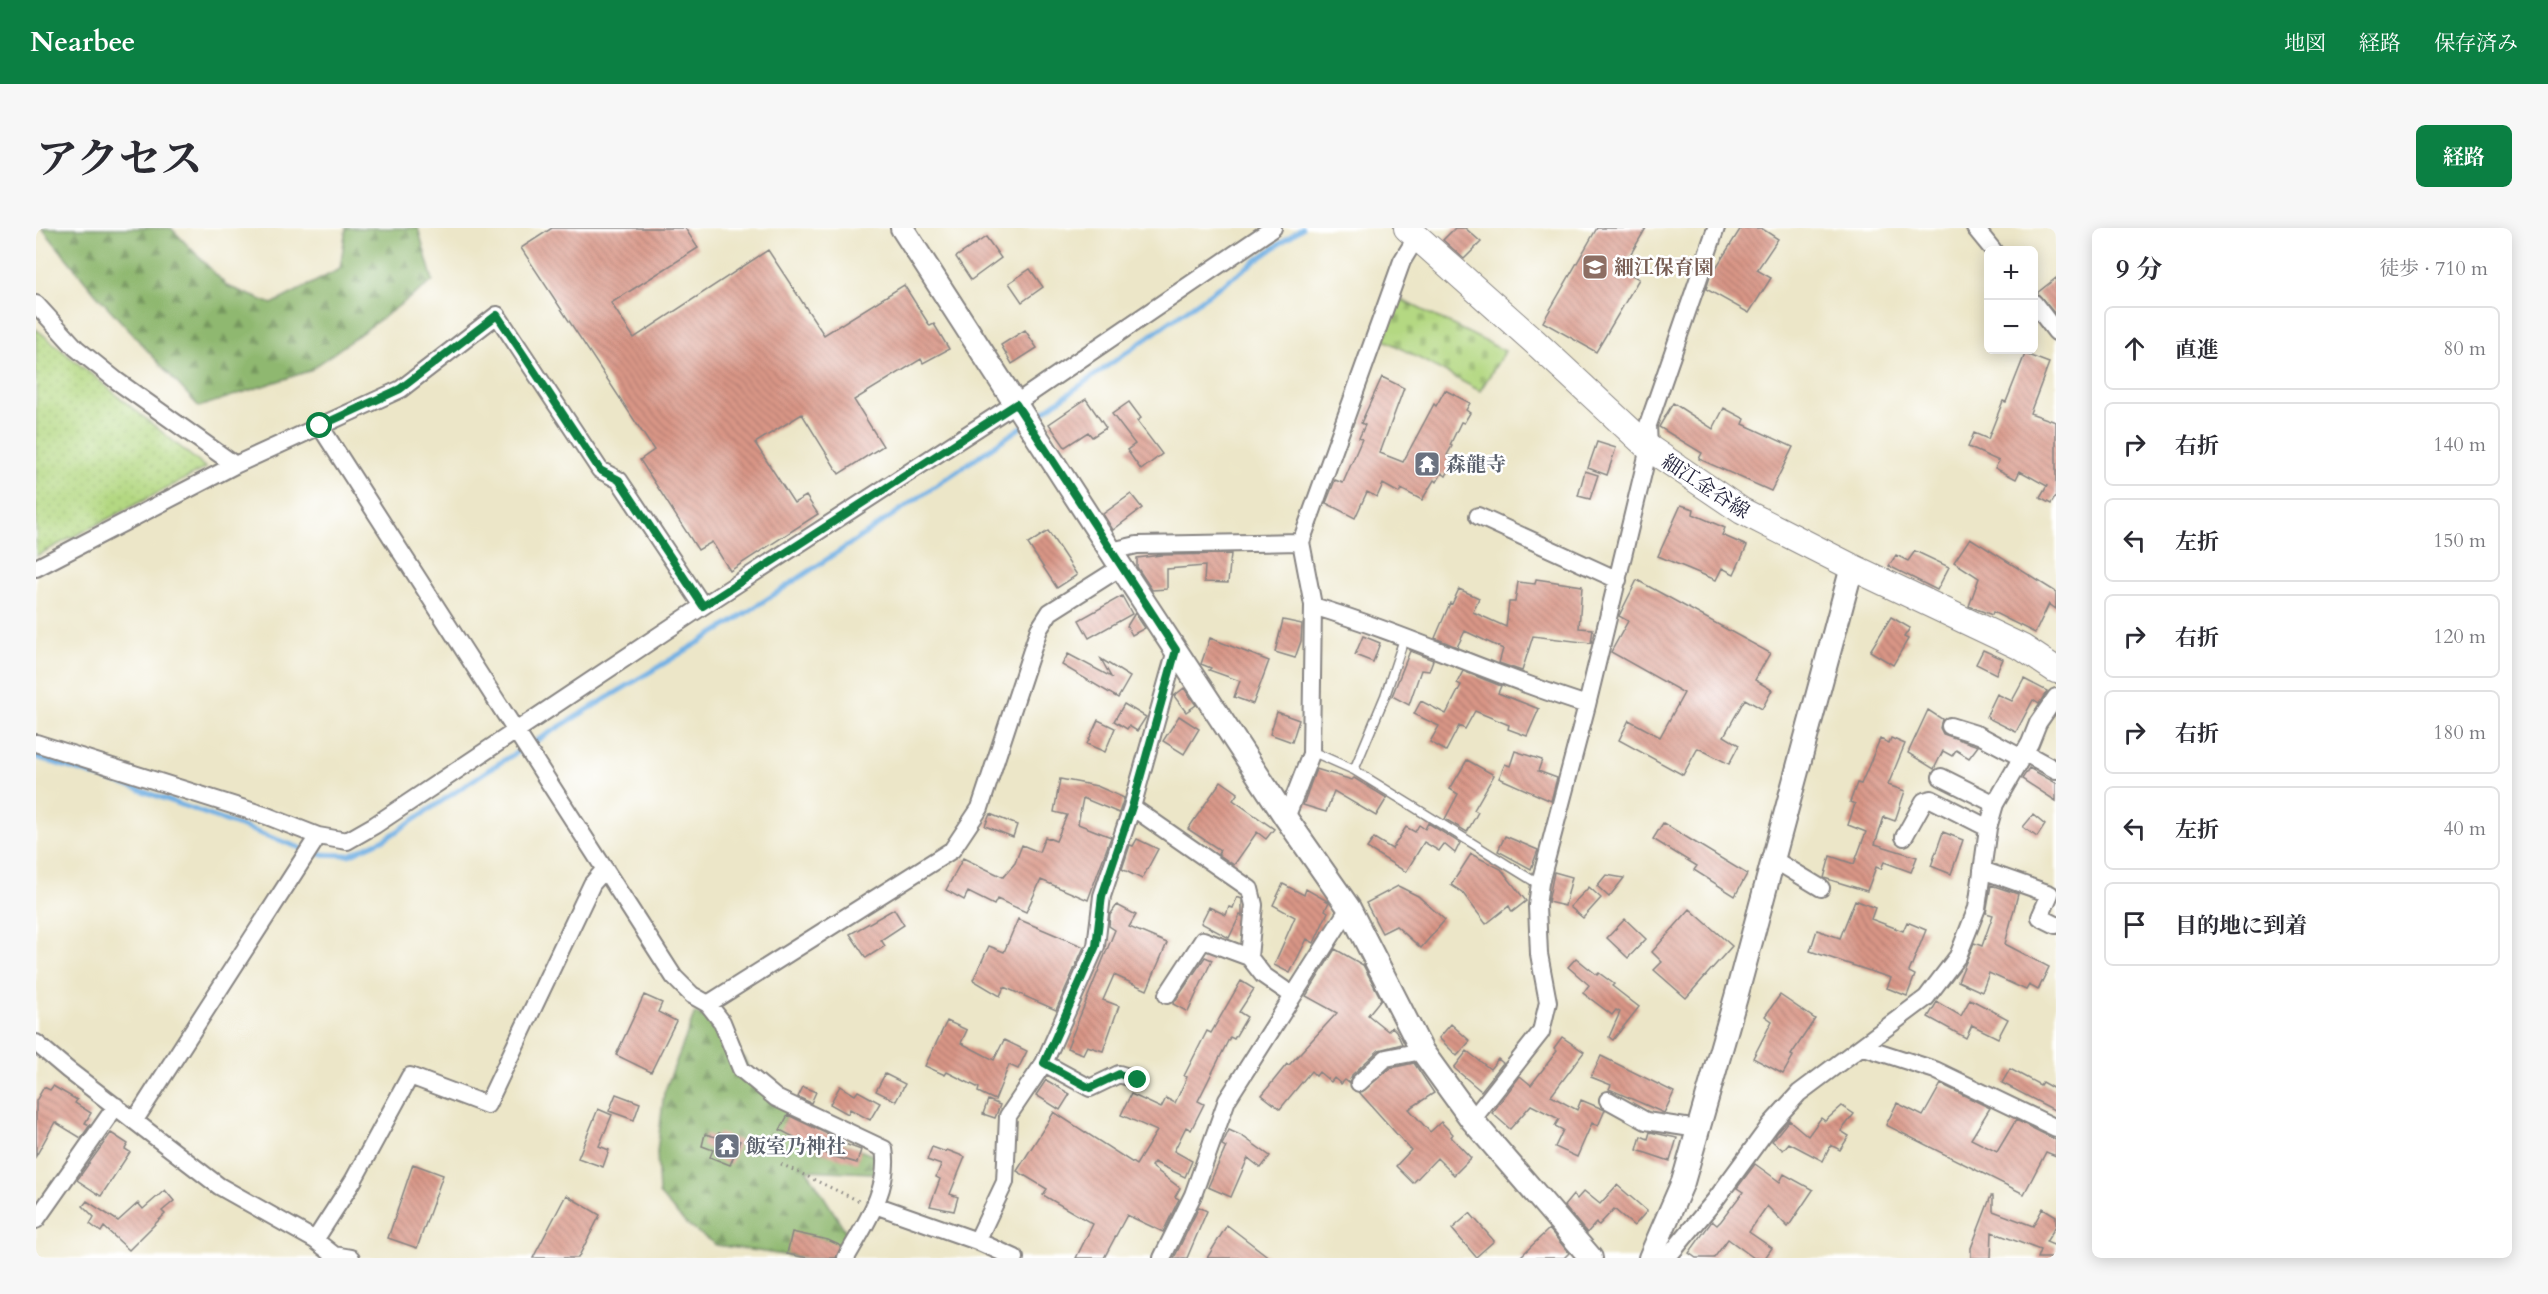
<!DOCTYPE html>
<html lang="ja">
<meta charset="utf-8">
<style>
:root{--surface:#fff;--page:#f7f7f7;--text:#2b2b33;--muted:#7c7c81;--line:#e1e1e2;--accent:#0b8043}
body{margin:0;font-family:Cardo,"Noto Serif JP",serif;background:var(--page);color:var(--text)}
.controls{position:absolute;right:18px;top:18px;display:grid;overflow:hidden;border-radius:9px;box-shadow:0 3px 15px #0003}
.controls button{width:54px;height:54px;display:grid;place-items:center;padding:0;border:0;border-bottom:2px solid var(--line);background:var(--surface);color:var(--text);font:30px sans-serif}
.stop{position:absolute;width:18px;height:18px;margin:-14px;border:4px solid #0b8043;border-radius:50%;background:#fff}
.stop.end{background:#0b8043;border-color:#fff;box-shadow:0 2px 6px #0008}
.list{margin:0;padding:0;list-style:none}
h2{display:flex;justify-content:space-between;align-items:center;height:78px;margin:0;padding:0 24px;font-size:26px}
h2 small{font-size:20px;font-weight:400;color:var(--muted)}
.list li{display:grid;grid-template-columns:39px 1fr auto;gap:18px;align-items:center;box-sizing:border-box;height:84px;margin:0 12px 12px;padding:0 12px;border:2px solid var(--line);border-radius:9px}
.list b{display:block;font-size:22px;white-space:nowrap}
.list em{font-size:20px;font-style:normal;color:var(--muted)}
.icon{flex:none;width:33px;height:33px;fill:none;stroke:currentColor;stroke-width:2;stroke-linecap:round;stroke-linejoin:round}
.map{position:relative;flex:none;width:2020px;height:1030px;overflow:hidden;border-radius:9px}
header{display:flex;align-items:center;gap:36px;box-sizing:border-box;height:84px;padding:0 30px;background:var(--accent);color:#fff}
header strong{font-size:28px}
nav{display:flex;gap:33px;margin-inline-start:auto;font-size:21px}
.intro{display:flex;align-items:center;justify-content:space-between;box-sizing:border-box;height:144px;padding:0 36px}
h1{margin:0;font-size:42px}
.button{padding:15px 27px;border-radius:9px;background:var(--accent);color:#fff;font-size:21px;font-weight:700}
main{display:flex;gap:36px;padding:0 36px}
aside{flex:1;background:var(--surface);border-radius:9px;box-shadow:0 3px 15px #0003}
.map>svg:first-child{display:block}
.grass{fill:url(#grass-dots);stroke:#6b7d5e;stroke-width:1.5}
.forest{fill:url(#forest-firs);stroke:#586d56;stroke-width:1.5}
.cemetery{fill:url(#cemetery-stones);stroke:#6b7d5e;stroke-width:1.5}
.lines{fill:none;stroke-linecap:round;stroke-linejoin:round}
.stream{stroke:#71b0e4;stroke-width:5}
.building{fill:url(#building-back-hatch)}
.lane-casing{stroke:#878482;stroke-width:11}
.street-casing{stroke:#878482;stroke-width:20}
.secondary-casing{stroke:#878482;stroke-width:26}
.primary-casing{stroke:#878482;stroke-width:28}
.path{stroke:#878482;stroke-width:3;stroke-dasharray:1.5 4.5;stroke-linecap:butt}
.lane{stroke:#fff;stroke-width:8}
.street{stroke:#fff;stroke-width:16}
.secondary{stroke:#fff;stroke-width:22}
.primary{stroke:#fff;stroke-width:26}
.route{stroke:#0b8043;stroke-width:8}
.labels{text-anchor:middle;stroke-width:5;stroke-linejoin:round;paint-order:stroke}
.education-label{font-size:20px;font-weight:bold;fill:#785e54;stroke:#fff;text-anchor:start}
.worship-label{font-size:20px;font-weight:bold;fill:#5b616d;stroke:#fff;text-anchor:start}
.street-label{font-size:20px;fill:#22223b;stroke:#fff}
</style>
<header>
<strong>Nearbee</strong>
<nav><a>地図</a><a>経路</a><a>保存済み</a></nav>
</header>
<div class="intro"><h1>アクセス</h1><a class="button">経路</a></div>
<main>
<div class="map">
<svg width="2020" height="1030" viewBox="0 0 2020 1030">
<defs>
<pattern id="grass-dots" width="8" height="8" patternUnits="userSpaceOnUse" patternTransform="scale(1.5)"><rect width="8" height="8" fill="#b4d882"/><path d="M2 2h.1M6 6h.1" fill="none" stroke="#9ab971" stroke-width="1.8" stroke-linecap="round"/></pattern>
<pattern id="forest-firs" width="22" height="20" patternUnits="userSpaceOnUse" patternTransform="scale(1.5)"><rect width="22" height="20" fill="#8fb870"/><path d="M5 1l3.5 6h-7zM16 11l3.5 6h-7z" fill="#74955d"/></pattern>
<pattern id="cemetery-stones" width="16" height="16" patternUnits="userSpaceOnUse" patternTransform="scale(1.5)"><rect width="16" height="16" fill="#b4d882"/><path d="M2 7V4a2 2 0 0 1 4 0v3zM10 15v-3a2 2 0 0 1 4 0v3z" fill="#9ab971"/></pattern>
<pattern id="building-back-hatch" width="6" height="6" patternUnits="userSpaceOnUse" patternTransform="scale(1.5)"><rect width="6" height="6" fill="#d99686"/><path d="M-1 5l2 2M0 0l6 6M5-1l2 2" fill="none" stroke="#b07a6f"/></pattern>
</defs>
<rect width="100%" height="100%" fill="#fff"/>
<filter id="ink" filterUnits="userSpaceOnUse"><feTurbulence type="fractalNoise" baseFrequency=".0167" numOctaves="2"/><feDisplacementMap in="SourceGraphic" scale="12" xChannelSelector="R" yChannelSelector="G"/><feConvolveMatrix kernelMatrix="1 2 1 2 8 2 1 2 1" color-interpolation-filters="sRGB"/></filter>
<filter id="wash" filterUnits="userSpaceOnUse"><feTurbulence type="fractalNoise" baseFrequency=".008" numOctaves="4" result="noise"/><feDisplacementMap in="SourceGraphic" scale="24" xChannelSelector="R" yChannelSelector="G"/><feGaussianBlur stdDeviation="1.35" result="paint"/><feColorMatrix in="noise" values="0 0 0 0 0 0 0 0 0 0 0 0 0 0 0 0 0 1.4 0 .05"/><feComposite in="paint" operator="in"/></filter>
<g filter="url(#wash)">
<rect width="100%" height="100%" fill="#ece6c8"/>
<path class="grass" d="M0,101L170,240L0,328Z"/>
<path class="forest" d="M6,0H135L191,58L236,76L304,41L310,0H382L397,53L273,143L163,179L59,65Z
M659,785L686,794L723,856L770,902L850,932L836,945L771,942L814,1010L798,1030H768L680,1017L650,996L623,966L621,924L628,865Z"/>
<path class="cemetery" d="M1358,68L1469,123L1444,163L1345,110Z"/>
<g class="lines">
<path class="stream" d="M997,191L1266,0
M0,529L93,558L281,626L313,627L351,610L452,542L695,395L838,300L987,198"/>
</g>
<g id="blocks">
<path class="building" d="M516,0H649L662,20L575,75L598,110L732,22L788,107L868,57L894,98L898,96L913,121L887,135L885,131L818,172L847,218L803,246L766,186L719,215L758,275L770,268L782,286L694,343L676,314L662,322L604,232L618,222L485,20Z
M1419,0H1429L1445,14L1428,31L1407,12Z
M1561,0H1610L1586,41L1603,51L1560,124L1507,94Z
M1705,0H1725L1742,11L1721,42L1735,50L1713,85L1670,61L1674,49Z
M950,9L965,30L935,52L920,29Z
M994,41L1007,59L986,74L973,55Z
M2020,50V87L2001,65Z
M989,102L1001,120L976,136L965,117Z
M1989,126L2013,135L1994,185L2020,194V268L2015,276L2004,270L2011,258L1984,243L1980,251L1959,240L1963,233L1932,219L1938,205L1952,211L1967,173L1970,174Z
M1346,149L1368,160L1344,225L1367,234L1398,176L1400,178L1409,162L1434,175L1430,182L1434,185L1428,195L1425,194L1414,217L1416,218L1411,227L1419,231L1410,248L1406,245L1401,254L1398,252L1386,272L1365,261L1363,265L1347,256L1341,269L1331,264L1319,290L1290,275L1299,252L1307,255L1326,211L1323,210L1329,197L1325,195Z
M1050,171L1070,200L1056,209L1052,204L1029,219L1013,196Z
M1093,174L1105,190L1101,193L1126,226L1105,242L1091,222L1099,216L1076,186Z
M1637,175L1677,201L1688,180L1709,191L1707,196L1757,219L1735,263L1663,231L1666,225L1623,199Z
M1561,214L1580,220L1571,247L1552,240Z
M1549,243L1562,247L1554,271L1542,268Z
M1095,266L1106,280L1077,302L1067,286Z
M1645,277L1658,281L1657,286L1689,300L1686,307L1711,318L1698,346L1686,340L1680,352L1622,328Z
M1012,303L1041,347L1021,360L992,316Z
M1934,310L2020,364V381L2013,376L1999,405L1957,384L1956,387L1933,378L1943,350L1918,334Z
M1879,323L1913,339L1901,362L1853,338L1860,327L1872,333Z
M1195,326L1192,355L1168,354L1169,338L1131,341V361L1116,362L1101,339V330L1125,327Z
M1500,351L1546,358L1543,400L1557,401L1555,415L1497,408L1486,443L1463,435L1467,421L1429,403L1421,419L1399,410L1414,375L1416,376L1423,361L1443,370L1437,384L1470,399L1473,374H1479L1482,354L1499,356Z
M1601,352L1734,425L1719,452L1736,462L1726,481L1709,471L1688,508L1703,517L1693,536L1662,520L1647,547L1583,512L1593,492L1624,509L1648,465L1575,424L1592,393L1583,388Z
M1086,368L1096,386L1053,410L1043,392Z
M1099,385L1109,400L1096,407L1091,398Z
M1855,389L1874,400L1868,409L1872,411L1857,437L1834,423Z
M1247,392L1266,396L1265,413L1259,430L1239,424Z
M1327,408L1344,415L1337,434L1319,427Z
M1174,410L1233,433L1217,476L1198,469L1204,453L1173,442L1175,440L1165,436Z
M1947,422L1967,431L1960,446L1940,436Z
M1374,423L1397,432L1393,443L1385,442L1373,477L1356,468Z
M1032,426L1075,449L1065,431L1094,449L1082,470L1026,437Z
M1427,443L1465,458L1462,465L1503,481L1491,508L1472,501L1473,497L1439,483L1429,501L1423,498L1410,523L1394,514L1403,498L1378,486L1385,473L1410,486L1425,457L1421,455Z
M1988,451L2011,463L2003,476L1997,472L1980,504L1950,489L1961,466L1976,473Z
M1148,460L1160,477L1150,484L1138,468Z
M1088,476L1110,489L1101,503L1093,498L1091,501L1078,493Z
M1892,482L1906,491L1904,500L1907,506L1942,518L1933,530L1920,522L1916,528L1907,523L1898,541L1872,525Z
M1241,484L1263,492L1256,514L1234,506Z
M1143,488L1163,501L1148,526L1127,513Z
M1062,492L1079,500L1069,524L1051,516Z
M1855,510L1869,516L1852,557L1869,563L1859,593L1848,589L1839,616L1881,629L1875,644L1848,634L1845,641L1840,639L1831,663L1788,650L1794,628L1818,636L1830,604L1812,597L1819,576L1814,574L1821,555L1825,556L1844,511L1853,515Z
M1479,523L1506,532L1502,543L1521,550L1515,573L1463,550L1469,536L1474,538Z
M1431,532L1458,547L1438,582L1442,584L1431,604L1409,591L1422,566L1414,561Z
M1993,540L2020,555V573L1986,551Z
M1280,541L1316,552L1318,550L1351,570L1340,588L1298,563L1290,584L1267,577Z
M1024,551L1061,558L1088,570L1083,585L1047,570L1042,596L1075,609L1052,672L1005,652L990,684L961,671L958,677L932,664L928,672L910,662L927,630L967,649L979,635L986,617L1003,624L1009,609L1020,613L1031,587L1018,584Z
M1185,553L1202,565L1197,572L1238,601L1230,611L1221,604L1198,637L1182,626L1184,622L1152,601Z
M954,586L981,597L977,609L949,598Z
M1997,587L2009,597L2001,609L1987,599Z
M1392,595L1424,615L1419,625L1408,616L1403,623L1388,614L1370,644L1331,620L1338,610L1356,621L1370,599L1379,604L1383,597L1389,601Z
M1627,595L1711,646L1699,668L1658,642L1661,638L1617,611Z
M1907,604L1927,612L1915,646L1895,638Z
M1469,608L1502,622L1495,641L1462,623Z
M1101,611L1122,621L1106,651L1086,641L1094,617L1097,618Z
M1435,626L1465,641L1490,673L1476,684L1473,678L1450,696L1426,664L1415,657Z
M1518,644L1536,649L1529,678L1512,674Z
M1570,647L1588,650L1573,669L1561,658Z
M1247,656L1268,667L1270,661L1293,674L1289,682L1292,684L1278,715L1271,711L1254,745L1238,737L1259,689L1237,677Z
M1955,657L1982,666L1969,716L2013,739L2002,762L1993,757L1990,762L1953,745L1946,764L1922,753L1938,715L1946,718L1957,687L1950,685Z
M1362,658L1382,668L1409,692L1385,720L1360,698L1346,705L1330,675Z
M1553,659L1565,670L1547,690L1534,679Z
M1201,669L1206,671V688L1204,687L1193,710L1165,695L1173,679L1190,687L1193,679L1197,680Z
M1819,672L1839,680L1835,691L1867,703L1871,694L1890,702L1873,744L1879,747L1871,768L1851,760L1855,750L1774,723L1781,702L1804,710Z
M1081,677L1100,687L1093,699L1131,715L1111,762L1078,747L1067,772L1083,778L1067,823L1051,818L1047,826L1031,820L1079,702L1073,698L1074,687Z
M858,681L868,697L845,712L849,718L830,730L814,706Z
M1654,681L1696,718L1650,770L1618,742L1626,734L1616,724Z
M982,691L1048,719L1020,782L968,759L964,768L937,752L953,718L968,724Z
M1589,691L1610,711L1592,730L1571,710Z
M1299,721L1327,737L1345,771L1332,787L1352,803L1356,799L1360,803L1366,816L1343,822L1316,847L1313,855L1309,852L1305,856L1298,850L1295,854L1283,844L1280,848L1275,843L1244,881L1226,867L1251,836L1253,837L1301,785L1270,768Z
M1169,729L1176,732L1152,784L1137,776Z
M1540,730L1561,747L1563,745L1578,756L1576,758L1603,779L1577,812L1573,809L1584,784L1580,782L1576,787L1547,765L1553,757L1532,739Z
M1205,753L1218,761L1203,784L1211,789L1198,811L1194,809L1162,873L1168,876L1155,902L1150,899L1138,923L1156,933L1149,949L1118,934L1115,938L1144,960L1139,969L1143,971L1127,1004L1091,987L1068,1030H1040L1057,996L1007,967L1011,961L981,943L1018,884L1100,937L1121,903L1085,887L1095,866L1125,880L1130,870L1139,875L1151,849L1148,848L1171,803L1175,805Z
M608,767L626,775L622,784L640,793L615,844L580,827Z
M1744,767L1779,791L1755,827L1757,828L1747,846L1717,830L1736,793L1729,788Z
M1934,771L1972,791L1962,810L1936,797L1930,810L1892,789L1901,774L1925,788Z
M911,793L931,802L925,815L958,832L968,812L991,823L982,841L973,837L959,872L942,864L943,860L911,844L909,847L889,838Z
M1415,796L1434,813L1421,828L1403,810Z
M1526,809L1548,824L1515,868L1541,882L1545,872L1569,882L1562,898L1556,895L1541,929L1519,919L1527,902L1519,898L1523,891L1495,877L1474,901L1456,885L1484,848L1495,857L1521,823L1518,820Z
M1431,823L1454,841L1462,831L1467,835L1445,863L1418,840Z
M1565,828L1638,864L1628,885L1573,861L1575,857L1555,849Z
M1378,835L1398,865L1373,881L1394,904L1405,894L1417,906L1415,909L1435,930L1418,947L1401,930L1377,955L1360,938L1375,922L1324,865L1355,840Z
M1974,841L2004,857L2006,854L2020,862V883L1966,855Z
M849,846L869,856L860,873L840,863Z
M1010,852L1034,866L1024,882L1000,867Z
M1905,856L1954,880L1935,911L1961,924L1980,892L2020,912V928L2010,924L1988,966L1850,897L1861,875L1887,888Z
M17,858L41,872L39,875L55,885L49,895L54,897L45,910L19,894L0,928V873L8,859L14,862Z
M804,858L819,867L822,863L844,875L834,892L814,881L812,886L794,876Z
M767,859L780,864L775,875L762,869Z
M580,866L604,875L598,892L573,883Z
M952,872L964,877L959,890L947,886Z
M1806,878L1818,886L1805,903L1813,908L1804,922L1795,917L1787,933L1753,915L1747,922L1736,913L1753,892L1772,908L1785,890L1789,893Z
M562,881L576,887L563,918L573,922L567,939L542,930Z
M752,887L806,913V915L825,922L821,935L792,927L744,902Z
M1193,902L1206,908L1234,928L1225,940L1212,930L1195,969L1172,959L1190,919L1186,917Z
M1614,904L1641,910L1634,933L1601,922L1605,908L1612,911Z
M75,905L92,916L89,921L94,924L65,968L41,952Z
M683,905L704,913L694,937L674,929L677,922L666,918L669,906L680,909Z
M896,919L910,924L911,922L929,929L914,966L922,969L918,983L894,978L904,951L900,949L905,937L891,932Z
M377,936L407,947L381,1020L352,1010Z
M1719,936L1744,954L1748,946L1777,962L1752,999L1731,978L1713,1004L1736,1020L1729,1030H1718L1692,1011L1678,1030H1660L1653,1025L1676,993L1681,997L1685,993L1707,964L1701,960Z
M1581,957L1611,983L1598,998L1578,981L1563,997L1560,995L1551,1005L1528,978L1537,967L1541,971L1548,963L1564,976Z
M129,962L138,973L126,983L129,986L93,1022L68,999L65,1004L54,996L58,989L47,978L51,973L82,993L102,975L107,981Z
M530,967L564,987L542,1030H497Z
M1955,968H1957V983L1997,998L2007,980L2020,988V998L2010,1014L2020,1018L2017,1030H2001L2004,1022L1956,1004L1955,1030H1935V1020Z
M1163,979L1171,983L1151,1030H1138Z
M1434,985L1458,1013L1440,1029L1416,1001Z
M1191,997L1234,1030H1171Z
M1513,1001L1533,1025L1528,1030H1483Z
M756,1004L792,1012L805,1018L800,1030H772L751,1026Z"/>
</g>
</g>
<g filter="url(#ink)">
<use href="#blocks" fill-opacity="0" stroke="#878482" stroke-width="1.5"/>
<g class="lines">
<defs>
<path id="lane" d="M1275,523L1318,542L1504,657
M1318,542L1349,468L1369,408"/>
<path id="street" d="M1939,0L1957,22
M1998,75L2020,104
M0,76L40,120L81,153L199,237
M284,198L638,749L656,767L672,776L686,794L705,841L740,870L848,921C855,960 828,998 810,1030
M1442,288L1582,352
M1075,323L1101,317L1265,314
M0,340L199,237L365,161L461,87L564,242L583,252L667,378
M1277,378C1371,406 1458,448 1551,477
M1914,498L1943,507L1986,530
M0,515L231,588L282,608L311,613L339,597L667,378L980,175L1237,0
M1989,525L2020,542
M1905,549L1959,576
M1096,579L1214,661L1218,677L1213,729L1227,747L1256,767
M1250,590L1275,526L1277,377L1265,314L1366,33L1380,10
M1868,609L1888,573L1895,571L1952,600
M1737,631L1785,660
M1946,642L2014,666L2004,689L2020,697
M1131,767L1167,712L1213,729
M672,776L916,622L944,580L1003,401L1014,384L1085,339
M0,815L32,842L183,958L279,1012L298,1027L315,1030
M1828,819L1899,842L2020,900
M1008,835L1054,860L1083,846L1102,852
M1323,855L1350,830L1386,823
M1572,872L1610,893L1662,901
M99,892L282,608
M1436,892L1505,804L1512,774L1503,726L1501,678L1504,655L1551,477L1613,220L1612,197L1680,0
M839,977L941,1013L979,1030
M0,992L80,878
M279,1012L317,953L374,848L451,877L556,656L569,641
M941,1013L969,954L972,888L1008,835L1060,718L1066,668L1096,579L1140,422
M1126,1030L1157,967L1191,872L1313,680
M1631,1030L1680,971L1735,896L1763,865L1890,770L1922,728L1941,680L1952,600L1959,576L1994,515L2002,495L2020,469"/>
<path id="secondary" d="M866,0L1085,339L1250,590L1313,680L1386,823L1436,892L1555,1030
M1614,1030L1647,954L1700,769L1816,339"/>
<path id="primary" d="M1371,0L1499,114L1613,220L1706,283L1816,339L1987,420L2020,442"/>
</defs>
<use href="#lane" class="lane-casing"/>
<use href="#street" class="street-casing"/>
<use href="#secondary" class="secondary-casing"/>
<use href="#primary" class="primary-casing"/>
<path class="path" d="M745,936L825,974"/>
<use href="#lane" class="lane"/>
<use href="#street" class="street"/>
<use href="#secondary" class="secondary"/>
<use href="#primary" class="primary"/>
</g>
</g>
<g class="lines" filter="url(#ink)">
<path class="route" d="M284,198L364,161L461,87L564,242L583,252L667,378L980,176L1140,422L1096,579L1066,668L1060,718L1008,835L1054,860L1083,846L1102,852"/>
</g>
<defs>
<symbol id="school-square" viewBox="-11 -11 22 22"><rect x="-9" y="-9" width="18" height="18" rx="4" fill="#8d6e63" stroke="#fff"/><path d="M0-5L7-2L0 1L-7-2ZM-4 1L0 2.5L4 1V4Q0 6-4 4Z" fill="#fff"/></symbol>
<symbol id="temple-square" viewBox="-11 -11 22 22"><rect x="-9" y="-9" width="18" height="18" rx="4" fill="#6b7280" stroke="#fff"/><path d="M0-6L5-2H3V0L6.5 2.5H4V6H1.5V3h-3V6H-4V2.5H-6.5L-3 0V-2H-5Z" fill="#fff"/></symbol>
</defs>
<g fill-rule="evenodd">
<use href="#school-square" x="1544" y="24" width="30" height="30"/>
<use href="#temple-square" x="1376" y="221" width="30" height="30"/>
<use href="#temple-square" x="676" y="903" width="30" height="30"/>
</g>
<g class="labels">
<g class="education-label">
<text x="1578" y="46">細江保育園</text>
</g>
<g class="worship-label">
<text x="1410" y="243">森龍寺</text>
<text x="710" y="925">飯室乃神社</text>
</g>
<g class="street-label">
<text transform="translate(1670 258) rotate(33)" y="7">細江金谷線</text>
</g>
</g>
</svg>
<div class="controls">
<button>+</button>
<button>−</button>
</div>
<div class="stop" style="left:284px;top:198px"></div>
<div class="stop end" style="left:1102px;top:852px"></div>
</div>
<aside>
<h2>9 分<small>徒歩 · 710 m</small></h2>
<ul class="list">
<li><svg class="icon" aria-label="ahead" viewBox="0 0 24 24"><path d="M12 20V5M6 11l6-6 6 6"/></svg><div><b>直進</b></div><em>80 m</em></li>
<li><svg class="icon" aria-label="right" viewBox="0 0 24 24"><path d="M7 20v-9h11M14 6l5 5-5 5"/></svg><div><b>右折</b></div><em>140 m</em></li>
<li><svg class="icon" aria-label="left" viewBox="0 0 24 24"><path d="M17 20v-9H6M10 6l-5 5 5 5"/></svg><div><b>左折</b></div><em>150 m</em></li>
<li><svg class="icon" aria-label="right" viewBox="0 0 24 24"><path d="M7 20v-9h11M14 6l5 5-5 5"/></svg><div><b>右折</b></div><em>120 m</em></li>
<li><svg class="icon" aria-label="right" viewBox="0 0 24 24"><path d="M7 20v-9h11M14 6l5 5-5 5"/></svg><div><b>右折</b></div><em>180 m</em></li>
<li><svg class="icon" aria-label="left" viewBox="0 0 24 24"><path d="M17 20v-9H6M10 6l-5 5 5 5"/></svg><div><b>左折</b></div><em>40 m</em></li>
<li><svg class="icon" aria-label="arrive" viewBox="0 0 24 24"><path d="M6 21V4h12l-3 4 3 4H6"/></svg><div><b>目的地に到着</b></div></li>
</ul>
</aside>
</main>
